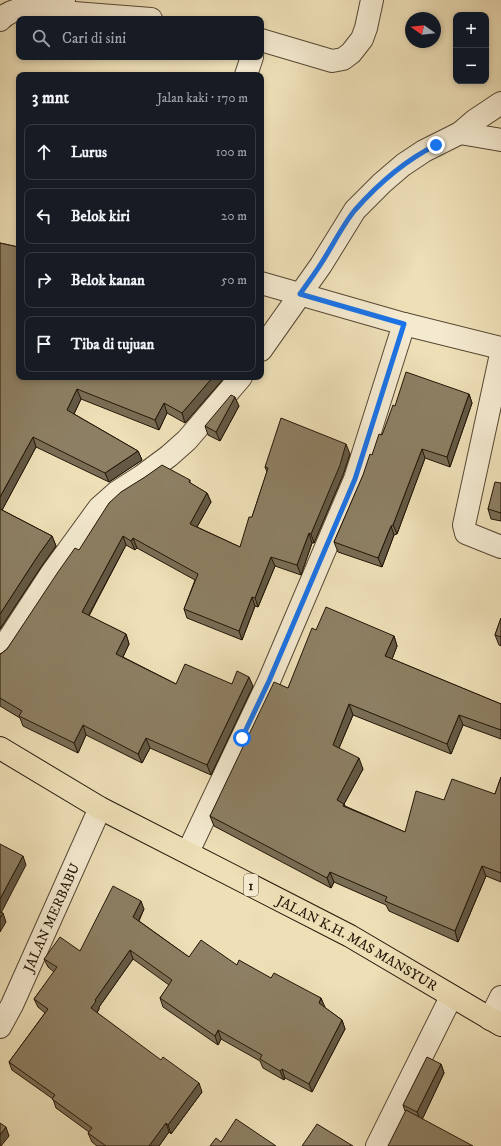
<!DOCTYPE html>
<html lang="id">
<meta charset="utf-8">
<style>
:root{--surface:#171b24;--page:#242831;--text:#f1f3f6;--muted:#9ea1a6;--line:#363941}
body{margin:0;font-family:"IM FELL DW Pica",serif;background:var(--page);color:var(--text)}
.controls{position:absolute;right:12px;top:12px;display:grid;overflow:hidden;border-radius:8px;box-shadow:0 2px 6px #0003}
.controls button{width:36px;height:36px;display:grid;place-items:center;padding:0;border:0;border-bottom:1px solid var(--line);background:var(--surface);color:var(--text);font:20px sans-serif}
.compass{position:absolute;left:405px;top:12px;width:36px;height:36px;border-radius:50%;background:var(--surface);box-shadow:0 2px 6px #0003;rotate:284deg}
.stop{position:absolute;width:12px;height:12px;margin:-9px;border:3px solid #1a73e8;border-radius:50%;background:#fff}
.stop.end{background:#1a73e8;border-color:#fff;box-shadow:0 1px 4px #0008}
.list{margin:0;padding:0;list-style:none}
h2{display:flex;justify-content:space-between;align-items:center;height:52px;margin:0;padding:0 16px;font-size:17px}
h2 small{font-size:13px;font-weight:400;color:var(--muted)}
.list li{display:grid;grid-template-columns:26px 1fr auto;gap:12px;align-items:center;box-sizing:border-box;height:56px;margin:0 8px 8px;padding:0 8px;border:1px solid var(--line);border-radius:8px}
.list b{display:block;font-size:15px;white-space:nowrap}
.list em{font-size:13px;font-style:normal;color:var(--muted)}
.icon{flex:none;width:22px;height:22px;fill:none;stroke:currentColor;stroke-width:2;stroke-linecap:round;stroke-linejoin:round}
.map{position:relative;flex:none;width:501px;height:1146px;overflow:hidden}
.search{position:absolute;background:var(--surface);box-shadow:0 2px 6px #0003;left:16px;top:16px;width:248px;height:44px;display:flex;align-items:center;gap:10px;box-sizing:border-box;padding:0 14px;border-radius:8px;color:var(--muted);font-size:15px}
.panel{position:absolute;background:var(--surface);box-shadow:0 2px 6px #0003;left:16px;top:72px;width:248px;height:308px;border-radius:8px}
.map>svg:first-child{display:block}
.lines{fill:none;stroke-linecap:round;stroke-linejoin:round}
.minor-casing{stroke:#564833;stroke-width:24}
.highway-casing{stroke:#231607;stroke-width:24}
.minor{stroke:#f4ead0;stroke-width:22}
.highway{stroke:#eedfb7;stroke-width:22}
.wall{fill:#796d55;stroke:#231607}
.shaded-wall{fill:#635945;stroke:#231607}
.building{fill:#8d7f63;stroke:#231607}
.route{stroke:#1a73e8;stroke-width:5}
.labels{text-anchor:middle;stroke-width:3.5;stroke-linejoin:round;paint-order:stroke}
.shield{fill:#f4ead0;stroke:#625643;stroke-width:1}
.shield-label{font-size:13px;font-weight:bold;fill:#231607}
.street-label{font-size:14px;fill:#231607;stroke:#f4ead0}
</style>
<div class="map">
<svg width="501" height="1146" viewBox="0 0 501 1146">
<rect width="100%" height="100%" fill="#eedfb7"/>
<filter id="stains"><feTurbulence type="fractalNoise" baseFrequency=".005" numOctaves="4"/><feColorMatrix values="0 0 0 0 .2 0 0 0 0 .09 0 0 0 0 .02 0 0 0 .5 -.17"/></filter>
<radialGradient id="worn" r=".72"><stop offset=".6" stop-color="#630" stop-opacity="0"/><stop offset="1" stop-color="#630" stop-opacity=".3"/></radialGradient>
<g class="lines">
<defs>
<g id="minor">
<path d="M61,12L151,19"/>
<path d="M0,20C16,3 40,10 61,12L64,0"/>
<path d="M261,40L332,61L343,59L351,53L362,39L366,28L372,0"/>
<path d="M246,75L252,57"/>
<path d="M460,133L501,140"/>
<path d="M261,283L404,324L501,348"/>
<path d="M261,350L321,265L355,210L382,183L403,165L424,151L460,133L474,121L501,103"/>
<path d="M501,354L464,525L466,533L501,547"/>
<path d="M0,652L51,574L99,508L117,492L142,476L169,456L187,440L241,377"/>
<path d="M188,852L269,681L355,479L404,324"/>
<path d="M490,1019L501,997"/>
<path id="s1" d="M0,1027L12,1005L100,808"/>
<path d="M377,1146L451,997"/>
</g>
<g id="highway">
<path id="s2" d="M0,748L100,808L350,936L501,1025"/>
</g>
</defs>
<use href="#minor" class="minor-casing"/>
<use href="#highway" class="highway-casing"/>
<use href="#minor" class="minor"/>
<use href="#highway" class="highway"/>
</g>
<path class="wall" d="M0,243L18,247L19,250V377H225L185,423L167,413L159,430L81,399L74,414L138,451L142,460L109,482L36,447L2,510L52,536L56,546L41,567L0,629Z
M469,394L472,403L450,467L425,458L397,534L394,535L382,567L338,552L334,542L372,455L382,435L395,406Z
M239,406L220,441L208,435L205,426Z
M350,454L343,475L314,543H312L301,575L275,566L258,607L255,606L242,640L187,618L184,609L195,580L137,548L135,550L126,545L89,616L126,634L129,644L123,657L176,684H232L253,686L211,775L150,748L142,763L86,735L78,753L23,726L20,718L0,706V654L2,653L7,649L79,550L190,480V483L207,493L211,502L197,527L240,547L252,517L267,472L265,467Z
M501,483V521L491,519L488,509Z
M501,618V646L499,645L495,635Z
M316,630L394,636L397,646L392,659L501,704V739L463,725L451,754L353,715L339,748L363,769L344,804L345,806L405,832L444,800L495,794L501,777V882L486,876L458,942L389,911L386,905L334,882L331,888L214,826L210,816L288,688Z
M144,909L139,921L189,957L237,965L321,998L324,1007L342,1020L345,1029L312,1092L285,1078L284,1080L263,1068L260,1061L221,1039L218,1045L163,1007L160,998L169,985L133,959L99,1007V1009L97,1013L202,1092L171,1134L169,1132L159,1146H97L92,1142L88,1133L89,1132L56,1108L53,1099L12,1070L9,1062L45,1013L38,1007L34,999L54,972L48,967L44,959L80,951Z
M441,1064L444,1073L422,1119L405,1111L403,1105Z"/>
<path class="shaded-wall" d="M213,377H225L185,423L182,413Z
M77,389L81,399L71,420L67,410Z
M469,394L472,403L450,467L447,457Z
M235,397L239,406L220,441L216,432Z
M164,403L167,413L159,430L155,420Z
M33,437L36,447L0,514V497Z
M346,444L350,454L343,475L314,543L311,534Z
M422,449L425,458L397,534L393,525Z
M138,451L142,460L109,482L105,473Z
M207,493L211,502L193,534L190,524Z
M391,526L394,535L382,567L378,558Z
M309,533L312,543L301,575L297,565Z
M52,536L56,546L41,567L0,629V614L37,557Z
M123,536L126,545L85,622L82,612Z
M133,538L137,548L135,550L131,541Z
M271,557L275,566L258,607L255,598Z
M252,597L255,606L242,640L239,631Z
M126,634L129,644L120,663L116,654Z
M394,636L397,646L389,667L385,656Z
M249,677L253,686L211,775L207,765Z
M349,704L353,715L336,755L333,745Z
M459,715L463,725L451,754L447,744Z
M83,725L86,735L78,753L74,743Z
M146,738L150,748L142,763L138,754Z
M359,758L363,769L344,804L348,814L337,800Z
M23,856L26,865L0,915V899Z
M482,866L486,876L458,942L455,931Z
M330,872L334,882L331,888L327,878Z
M141,901L144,909L136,926L133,917Z
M3,913L6,922L0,932V918Z
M130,950L133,959L99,1007V1009L94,1017L91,1008L95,1000Z
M321,998L325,1007L322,1012L319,1003Z
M342,1020L345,1029L312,1092L309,1084Z
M218,1030L221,1039L218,1045L215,1036Z
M441,1064L444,1073L421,1122L417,1112Z
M282,1069L285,1078L284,1080L280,1071Z
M199,1083L202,1092L171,1134L168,1125Z
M166,1123L169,1132L159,1146H149Z
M6,1127L9,1136L1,1146H0V1135Z"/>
<path class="building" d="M0,243L18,247L17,250H19V377H213L182,413L164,403L155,420L77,389L67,410L138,451L105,473L33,437L0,497Z
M406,372L469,394L447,457L422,449L393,525L391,526L378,558L334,542L363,475L370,454L372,455L379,434L382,435L393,405L395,406Z
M231,395L235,397L216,432L205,426Z
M281,418L346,444L340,465L311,534L309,533L297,565L271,557L255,598L252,597L239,631L184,609L198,574L133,538L131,541L123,536L82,612L126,634L116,654L176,684L185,664L232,684L237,671L249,677L207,765L146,738L138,754L83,725L74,743L19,716L22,711L0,698V654L2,653L7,649L58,572L75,548L79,550L109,503L121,492L145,477L162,465L190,480L189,482L207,493L190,524L240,547L249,517H252L268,468L265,467Z
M495,482L501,483V513L488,509Z
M0,509L52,536L37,557L0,614Z
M326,607L394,636L385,656L501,704V730L459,715L447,744L349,704L333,745L359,758L337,800L344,804L343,806L405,832L416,791L444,800L452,779L495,794L501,777V873L482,866L455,931L385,901L387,897L330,872L327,878L210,816L274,682L288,688L312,628L316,630Z
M501,618V637L495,635Z
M0,844L23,856L0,899Z
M113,886L141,901L133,917L189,957L201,940L237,965L239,960L271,978L274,973L321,998L319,1003L342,1020L309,1084L282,1069L280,1071L260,1059L262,1055L218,1030L215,1036L160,998L172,980L130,950L95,1000L96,1001L91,1008L161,1060L163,1057L199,1083L168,1125L166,1123L149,1146H106L88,1133L92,1128L52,1099L55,1095L9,1062L48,1009L34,999L57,967L44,959L60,937L80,951Z
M0,912L3,913L0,918Z
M427,1057L441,1064L417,1112L403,1105Z
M406,1110L473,1146H388Z
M236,1119L276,1146H210L216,1138L221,1142Z
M0,1123L6,1127L0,1135Z
M317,1124L353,1146H302Z"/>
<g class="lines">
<path class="route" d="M242,738L269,681L355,479L404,324L300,294C309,281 319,268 327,254C336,239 345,222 355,210C378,184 406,160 436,145"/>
</g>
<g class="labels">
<rect class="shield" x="244" y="874" width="14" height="22" rx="3"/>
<g class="shield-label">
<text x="251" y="890">1</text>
</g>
<g class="street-label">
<text dy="5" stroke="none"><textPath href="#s1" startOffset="121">JALAN MERBABU</textPath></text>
<text dy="5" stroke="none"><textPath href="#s2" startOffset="407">JALAN K.H. MAS MANSYUR</textPath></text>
</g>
</g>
<rect width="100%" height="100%" filter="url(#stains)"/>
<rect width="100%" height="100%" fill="url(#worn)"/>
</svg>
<div class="controls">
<button>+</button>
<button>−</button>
</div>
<svg class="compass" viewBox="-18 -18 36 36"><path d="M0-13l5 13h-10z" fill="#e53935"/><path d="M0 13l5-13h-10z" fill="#9ea1a6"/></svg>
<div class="stop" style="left:242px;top:738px"></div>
<div class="stop end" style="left:436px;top:145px"></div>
<div class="search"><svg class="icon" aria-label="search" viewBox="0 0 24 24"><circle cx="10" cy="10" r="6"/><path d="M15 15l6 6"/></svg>Cari di sini</div>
<section class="panel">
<h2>3 mnt<small>Jalan kaki · 170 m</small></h2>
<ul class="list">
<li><svg class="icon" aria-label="ahead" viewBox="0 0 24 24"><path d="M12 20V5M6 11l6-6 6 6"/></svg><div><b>Lurus</b></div><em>100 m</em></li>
<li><svg class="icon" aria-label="left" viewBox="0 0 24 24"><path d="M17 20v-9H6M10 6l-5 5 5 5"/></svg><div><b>Belok kiri</b></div><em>20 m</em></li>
<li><svg class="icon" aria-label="right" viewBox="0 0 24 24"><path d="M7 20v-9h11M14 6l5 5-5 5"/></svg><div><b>Belok kanan</b></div><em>50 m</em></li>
<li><svg class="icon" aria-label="arrive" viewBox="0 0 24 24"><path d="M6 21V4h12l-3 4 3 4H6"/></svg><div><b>Tiba di tujuan</b></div></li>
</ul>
</section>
</div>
